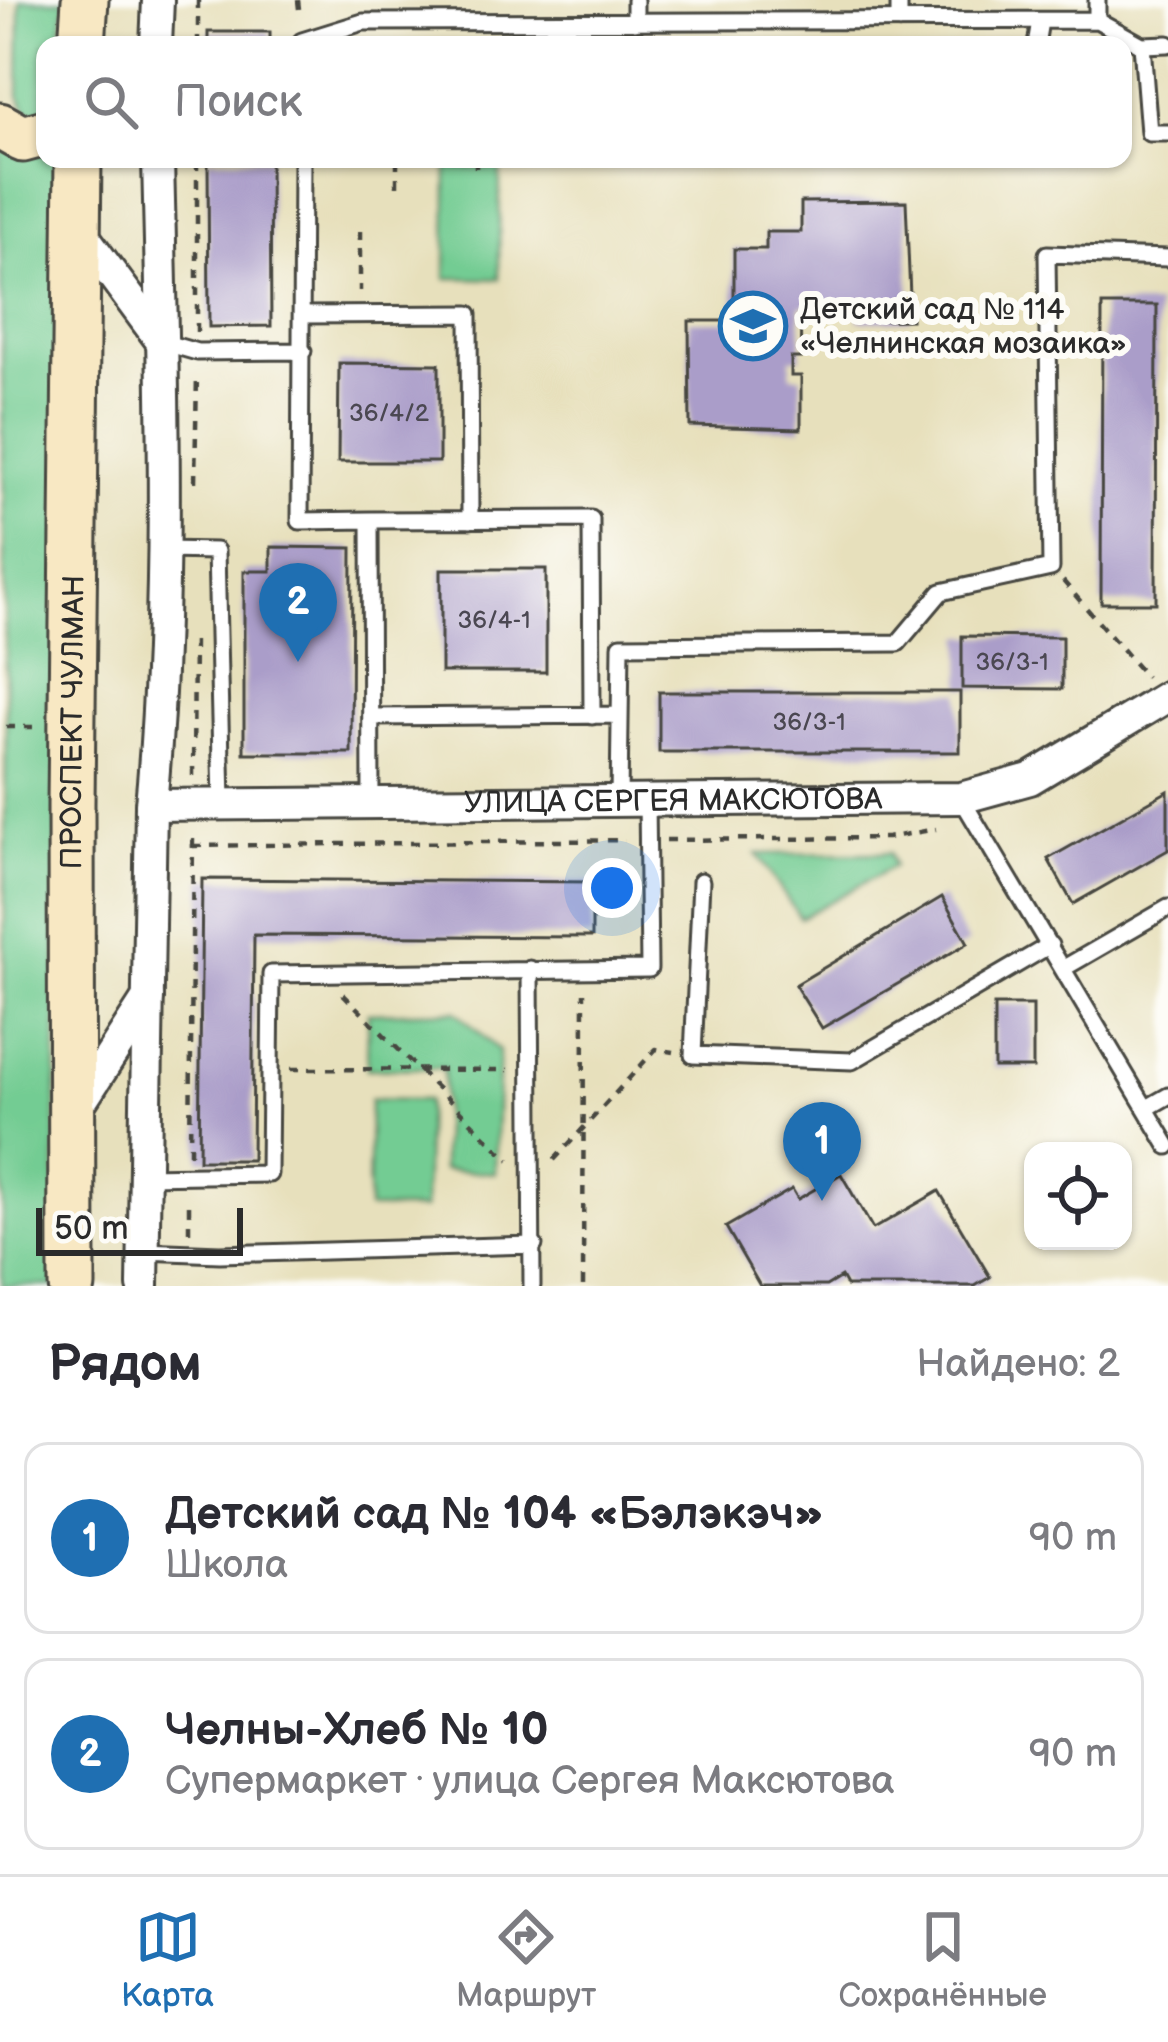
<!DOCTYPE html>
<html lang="ru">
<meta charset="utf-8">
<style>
:root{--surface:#fff;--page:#f7f7f7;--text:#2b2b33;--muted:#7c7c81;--line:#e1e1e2;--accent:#1f6fb2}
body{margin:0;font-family:"Balsamiq Sans",sans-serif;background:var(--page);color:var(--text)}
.controls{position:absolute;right:36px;bottom:36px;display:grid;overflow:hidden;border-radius:24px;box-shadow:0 3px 9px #0004}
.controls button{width:108px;height:108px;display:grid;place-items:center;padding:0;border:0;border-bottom:3px solid var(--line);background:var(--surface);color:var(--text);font:60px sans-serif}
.scale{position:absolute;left:36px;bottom:30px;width:207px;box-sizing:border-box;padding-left:12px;border:6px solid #2b2b2b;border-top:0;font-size:33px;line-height:42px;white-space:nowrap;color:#2b2b2b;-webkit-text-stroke:9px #fdfcf7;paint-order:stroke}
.you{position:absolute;left:612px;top:888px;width:42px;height:42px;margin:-30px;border:9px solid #fff;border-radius:50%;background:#1a73e8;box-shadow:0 0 0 18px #1a73e833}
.badge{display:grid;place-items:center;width:78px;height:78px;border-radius:50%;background:var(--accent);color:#fff;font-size:39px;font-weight:700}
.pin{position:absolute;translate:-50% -99px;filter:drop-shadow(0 3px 6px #0008)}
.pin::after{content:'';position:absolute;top:63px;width:42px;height:36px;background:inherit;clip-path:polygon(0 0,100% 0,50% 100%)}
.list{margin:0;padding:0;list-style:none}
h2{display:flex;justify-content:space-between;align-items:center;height:156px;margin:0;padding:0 48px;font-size:51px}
h2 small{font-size:39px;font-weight:400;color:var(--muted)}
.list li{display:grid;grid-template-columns:78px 1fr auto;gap:36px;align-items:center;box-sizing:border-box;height:192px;margin:0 24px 24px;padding:0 24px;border:3px solid var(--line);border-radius:24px}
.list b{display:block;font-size:45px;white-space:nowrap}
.list p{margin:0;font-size:39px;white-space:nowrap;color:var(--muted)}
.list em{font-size:39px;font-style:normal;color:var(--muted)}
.icon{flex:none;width:66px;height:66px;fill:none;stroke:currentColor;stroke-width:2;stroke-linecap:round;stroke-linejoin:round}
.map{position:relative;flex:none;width:1168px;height:1286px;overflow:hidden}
.search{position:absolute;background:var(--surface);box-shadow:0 3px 9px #0004;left:36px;right:36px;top:36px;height:132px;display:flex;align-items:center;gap:30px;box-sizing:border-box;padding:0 42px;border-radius:24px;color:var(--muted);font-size:45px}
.sheet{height:588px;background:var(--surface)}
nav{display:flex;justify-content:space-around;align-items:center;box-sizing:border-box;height:168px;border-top:3px solid var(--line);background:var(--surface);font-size:33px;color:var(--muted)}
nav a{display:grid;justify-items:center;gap:6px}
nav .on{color:var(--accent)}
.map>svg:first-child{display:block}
.green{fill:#73cc93;stroke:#4f7c5f;stroke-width:3}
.building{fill:#aa9dc9}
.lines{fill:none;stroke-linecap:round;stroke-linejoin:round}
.service-casing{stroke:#474641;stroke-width:21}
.minor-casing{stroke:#474641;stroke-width:36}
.secondary-casing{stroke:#474641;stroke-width:51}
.path{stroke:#474641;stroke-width:4.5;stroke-dasharray:9 9;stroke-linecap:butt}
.service{stroke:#fff;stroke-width:15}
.minor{stroke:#fff;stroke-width:30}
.secondary{stroke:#f8e8c3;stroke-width:45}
.labels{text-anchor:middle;stroke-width:12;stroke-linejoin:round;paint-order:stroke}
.number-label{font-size:24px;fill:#4b4852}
.poi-label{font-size:30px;fill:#2b2b2b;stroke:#fdfcf7;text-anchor:start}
.street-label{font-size:30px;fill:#2b2b2b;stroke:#fdfcf7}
</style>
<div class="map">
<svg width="1168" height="1286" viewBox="0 0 1168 1286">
<rect width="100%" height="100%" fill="#fdfcf7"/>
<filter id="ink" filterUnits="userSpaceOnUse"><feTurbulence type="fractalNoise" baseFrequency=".00833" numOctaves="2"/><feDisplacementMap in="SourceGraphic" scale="24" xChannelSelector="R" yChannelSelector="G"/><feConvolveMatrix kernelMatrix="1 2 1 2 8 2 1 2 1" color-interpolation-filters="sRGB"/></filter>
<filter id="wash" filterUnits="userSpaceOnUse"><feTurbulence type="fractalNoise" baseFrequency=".004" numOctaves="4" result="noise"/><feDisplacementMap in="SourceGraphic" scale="48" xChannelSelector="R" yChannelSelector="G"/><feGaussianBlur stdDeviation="2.7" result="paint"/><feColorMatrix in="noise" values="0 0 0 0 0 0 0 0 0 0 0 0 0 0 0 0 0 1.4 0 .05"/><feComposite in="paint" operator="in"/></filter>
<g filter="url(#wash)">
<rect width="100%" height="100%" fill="#e7e0bc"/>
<path class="green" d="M20,0H66L59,45H45V111L40,115L27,110L19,96Z
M0,148L45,149V159H61L55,1286H2L6,727Z
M447,168H500L499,279L446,278Z
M890,853L894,866L800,918L757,854Z
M456,1011L499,1051L495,1173L442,1170L444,1068L367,1069L368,1013Z
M370,1099L427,1100L424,1209H368Z"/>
<g id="blocks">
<path class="building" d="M208,32H270V45H208Z
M208,159H270L271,326L209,327Z
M906,201L911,320L858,321L859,305L800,306L801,358H791V376H801V429L690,426L689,321H734V249H766V232H801V202Z
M1102,305H1157L1156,603H1101Z
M339,363L439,364V462H338Z
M271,547L352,548L351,753H244V571H271Z
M441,569H546V672H441Z
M962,636L1062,637V689L962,688Z
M659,692H960V752H659Z
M1168,791V850L1073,904L1048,859Z
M202,879L592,882V937L254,935L252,1160H199Z
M942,897L968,943L822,1028L795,985Z
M994,1005H1033V1068H994Z
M841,1174L873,1229L939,1191L990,1277L975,1286H846L841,1277L826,1286H760L726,1227L792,1189L798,1199Z"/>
</g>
</g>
<g filter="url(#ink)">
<use href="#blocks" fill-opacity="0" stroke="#474641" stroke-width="3"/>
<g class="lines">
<defs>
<path id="service" d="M635,0V22
M1097,20V0
M899,21V0
M302,45V41L363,22L1097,20L1142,45L1168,44
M1036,45L1040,21
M1142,45L1149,133H1168
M302,159L300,521L370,520L371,801
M302,315L469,314L470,520
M162,342L197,352L303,351
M370,520L591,519L592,716
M163,550L216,551L222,803
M371,717L619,715
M961,798L1168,1146
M619,799L621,645L898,643L941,592L1051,568L1047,254L1168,258
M701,881L693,1055L852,1061L1050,945
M1064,968L1168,908
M530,969L532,1286
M1147,1108L1168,1096
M143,1176L269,1174L271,974L649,969L647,799
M143,1251L220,1254L534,1245"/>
<g id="minor">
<path d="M156,45L158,0"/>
<path d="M77,227L162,342"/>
<path id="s1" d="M151,805L961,798L1030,779L1168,696"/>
<path d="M73,1114L148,998"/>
<path d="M143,1286L151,805C171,590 163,374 158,159"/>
</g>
<g id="secondary">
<path d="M82,45L85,0"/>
<path d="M0,126L23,139L45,133"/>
<path id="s2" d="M72,1286L71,804L78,159"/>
</g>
</defs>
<use href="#service" class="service-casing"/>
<use href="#minor" class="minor-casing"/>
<use href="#secondary" class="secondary-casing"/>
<path class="path" d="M298,0L300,18
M198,45V0
M397,159V190
M476,168V159
M360,231V291
M197,332V159
M195,482L197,374
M1063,581L1146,677
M6,727H36
M193,776L194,632
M666,840L887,838L936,829
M193,846L625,840
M343,994L509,1160
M291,1069L508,1070
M190,1154L193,836
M554,1160L656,1049L674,1052
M189,1232V1196
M583,1286L584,993"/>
<use href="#service" class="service"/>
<use href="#minor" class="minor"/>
<use href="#secondary" class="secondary"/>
</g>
</g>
<defs>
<symbol id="school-ring" viewBox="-11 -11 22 22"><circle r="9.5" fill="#fdfcf7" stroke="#1f6fb2" stroke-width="1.5"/><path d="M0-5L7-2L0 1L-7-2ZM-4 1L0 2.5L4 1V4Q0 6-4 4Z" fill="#1f6fb2"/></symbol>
</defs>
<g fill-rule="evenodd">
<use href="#school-ring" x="715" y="288" width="76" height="76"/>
</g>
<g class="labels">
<g class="number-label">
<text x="389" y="421">36/4/2</text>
<text x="494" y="628">36/4-1</text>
<text x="1012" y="670">36/3-1</text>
<text x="809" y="730">36/3-1</text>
</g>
<g class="poi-label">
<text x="800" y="319">Детский сад № 114<tspan x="800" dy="34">«Челнинская мозаика»</tspan></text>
</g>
<g class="street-label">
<text dy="10" stroke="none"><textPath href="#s2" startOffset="564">ПРОСПЕКТ ЧУЛМАН</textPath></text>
<text dy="10" stroke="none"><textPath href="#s1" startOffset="522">УЛИЦА СЕРГЕЯ МАКСЮТОВА</textPath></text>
</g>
</g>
</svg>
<div class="controls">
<button><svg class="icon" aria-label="locate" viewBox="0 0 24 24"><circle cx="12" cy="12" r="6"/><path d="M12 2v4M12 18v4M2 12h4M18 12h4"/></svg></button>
</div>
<div class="scale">50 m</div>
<div class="you"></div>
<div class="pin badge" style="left:822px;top:1201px">1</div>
<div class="pin badge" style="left:298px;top:662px">2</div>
<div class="search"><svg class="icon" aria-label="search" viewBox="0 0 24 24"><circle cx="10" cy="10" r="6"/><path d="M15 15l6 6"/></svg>Поиск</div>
</div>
<section class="sheet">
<h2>Рядом<small>Найдено: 2</small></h2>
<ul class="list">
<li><span class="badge">1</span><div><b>Детский сад № 104 «Бэлэкэч»</b><p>Школа</p></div><em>90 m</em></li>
<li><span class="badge">2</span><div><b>Челны-Хлеб № 10</b><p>Супермаркет · улица Сергея Максютова</p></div><em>90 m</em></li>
</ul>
</section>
<nav>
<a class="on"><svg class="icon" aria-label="map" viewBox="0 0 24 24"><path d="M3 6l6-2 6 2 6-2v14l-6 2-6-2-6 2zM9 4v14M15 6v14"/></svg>Карта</a>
<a><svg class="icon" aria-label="directions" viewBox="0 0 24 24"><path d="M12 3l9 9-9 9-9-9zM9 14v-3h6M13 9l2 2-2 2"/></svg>Маршрут</a>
<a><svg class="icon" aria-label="saved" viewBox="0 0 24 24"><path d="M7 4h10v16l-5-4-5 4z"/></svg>Сохранённые</a>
</nav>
